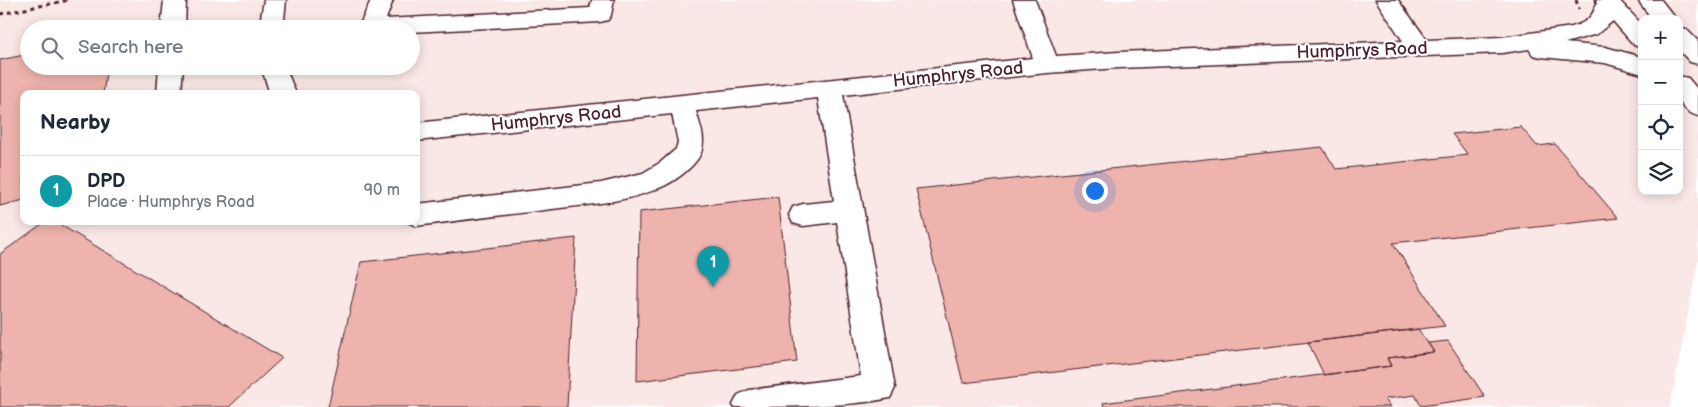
<!DOCTYPE html>
<meta charset="utf-8">
<style>
:root{--surface:#fff;--page:#f2f2f3;--text:#1f2937;--muted:#747a83;--line:#e0e1e3;--accent:#7c3aed}
body{margin:0;font-family:"Balsamiq Sans",sans-serif;background:var(--page);color:var(--text)}
.controls{position:absolute;right:15px;top:15px;display:grid;overflow:hidden;border-radius:10px;box-shadow:0 2px 12px #0003}
.controls button{width:45px;height:45px;display:grid;place-items:center;padding:0;border:0;border-bottom:1px solid var(--line);background:var(--surface);color:var(--text);font:25px sans-serif}
.you{position:absolute;left:1094px;top:190px;width:18px;height:18px;margin:-12px;border:4px solid #fff;border-radius:50%;background:#1a73e8;box-shadow:0 0 0 8px #1a73e833}
.badge{display:grid;place-items:center;width:32px;height:32px;border-radius:50%;background:var(--accent);color:#fff;font-size:16px;font-weight:700}
.pin{position:absolute;translate:-50% -41px;filter:drop-shadow(0 1px 2px #0008)}
.pin::after{content:'';position:absolute;top:26px;width:18px;height:15px;background:inherit;clip-path:polygon(0 0,100% 0,50% 100%)}
.list{margin:0;padding:0;list-style:none}
h2{display:flex;justify-content:space-between;align-items:center;height:65px;margin:0;padding:0 20px;font-size:21px}
h2 small{font-size:16px;font-weight:400;color:var(--muted)}
.list li{display:grid;grid-template-columns:32px 1fr auto;gap:15px;align-items:center;box-sizing:border-box;height:70px;padding:0 20px;border-top:1px solid var(--line)}
.list b{display:block;font-size:19px;white-space:nowrap}
.list p{margin:0;font-size:16px;white-space:nowrap;color:var(--muted)}
.list em{font-size:16px;font-style:normal;color:var(--muted)}
.icon{flex:none;width:28px;height:28px;fill:none;stroke:currentColor;stroke-width:2;stroke-linecap:round;stroke-linejoin:round}
.map{position:relative;flex:none;width:1698px;height:407px;overflow:hidden}
.search{position:absolute;background:var(--surface);box-shadow:0 2px 12px #0003;left:20px;top:20px;width:400px;height:55px;display:flex;align-items:center;gap:12px;box-sizing:border-box;padding:0 18px;border-radius:28px;color:var(--muted);font-size:19px}
.panel{position:absolute;background:var(--surface);box-shadow:0 2px 12px #0003;left:20px;top:90px;width:400px;height:135px;border-radius:10px}
.map>svg:first-child{display:block}
.built{fill:#fae8e6;fill-rule:evenodd}
.building{fill:#eeb3ac;stroke:#4a1f2b}
.lines{fill:none;stroke-linecap:round;stroke-linejoin:round}
.minor-casing{stroke:#4a1f2b;stroke-width:3}
.path{stroke:#4a1f2b;stroke-width:3;stroke-dasharray:4 4;stroke-linecap:butt}
.minor{fill:#fff;fill-rule:evenodd}
.labels{text-anchor:middle;stroke-width:4;stroke-linejoin:round;paint-order:stroke}
.street-label{font-size:18px;fill:#4a1f2b;stroke:#fff}
</style>
<div class="map">
<svg width="1698" height="407" viewBox="0 0 1698 407">
<rect width="100%" height="100%" fill="#fff"/>
<filter id="ink" filterUnits="userSpaceOnUse"><feTurbulence type="fractalNoise" baseFrequency=".02" numOctaves="2"/><feDisplacementMap in="SourceGraphic" scale="10" xChannelSelector="R" yChannelSelector="G"/><feConvolveMatrix kernelMatrix="1 2 1 2 8 2 1 2 1" color-interpolation-filters="sRGB"/></filter>
<g filter="url(#ink)">
<path class="built" d="M0,0H1698V262L1670,407H0ZM1642,19H1679V191H1642ZM29,29H411V66H29ZM24,94H416V221H24Z"/>
<path class="building" d="M29,54V66H107L103,94H24V200L0,206V60Z
M1521,127L1537,146L1555,144L1618,218L1393,243L1445,326L963,383L916,189L1322,147L1336,169L1468,155L1452,134Z
M778,197L797,362L637,381L639,212Z
M46,221H54L282,358L229,407H0V254Z
M576,238L567,407H328L361,262Z
M1418,329L1434,352L1387,358L1391,366L1324,375L1308,342Z
M1448,341L1485,397L1421,406L1415,395L1385,399L1390,407H1104L1103,403L1391,366L1387,358L1434,352L1428,343Z"/>
<g class="lines">
<defs>
<path id="minor" d="M164,0H186L185,29H161Z
M264,0H286L283,29H259Z
M371,0H393L386,19L590,8L592,0H614L611,15L608,20L600,22L411,32V29H361L359,27Z
M1013,0H1035L1056,56L1119,52L1403,41L1376,0H1398L1427,40L1502,37L1572,27C1587,22 1592,18 1597,3L1596,0H1619L1642,25V48L1634,45L1613,21L1597,34L1565,43L1605,47L1642,57V74L1605,63L1541,57L1533,55L1529,49L1502,53L1119,68L1047,73L843,95L895,388L890,398C849,407 779,407 734,407L733,405L738,395L749,390L861,376L837,222L803,226L793,223L789,215L793,207L803,204L834,201L818,98L696,111C700,126 707,140 700,155C693,168 673,183 659,188C628,202 585,205 552,209C506,215 461,220 416,226L405,221H416V204L601,183L643,173L661,162L676,149L678,142L672,114L416,141V123L1033,58Z
M1638,0H1661L1676,19H1652Z
M1679,27L1687,30L1698,41V64L1690,62L1679,50Z
M159,66H183L181,94H157Z
M261,66H285L296,94H270Z
M1679,76L1688,78L1698,90V116C1676,109 1679,95 1679,76Z"/>
</defs>
<use href="#minor" class="minor-casing"/>
<path class="path" d="M1576,0L1579,9
M0,14L69,0"/>
<use href="#minor" class="minor"/>
</g>
</g>
<g class="labels">
<g class="street-label">
<text transform="translate(1362 50) rotate(-2)" y="6">Humphrys Road</text>
<text transform="translate(958 74) rotate(-6)" y="6">Humphrys Road</text>
<text transform="translate(556 118) rotate(-6)" y="6">Humphrys Road</text>
</g>
</g>
</svg>
<div class="controls">
<button>+</button>
<button>−</button>
<button><svg class="icon" aria-label="locate" viewBox="0 0 24 24"><circle cx="12" cy="12" r="6"/><path d="M12 2v4M12 18v4M2 12h4M18 12h4"/></svg></button>
<button><svg class="icon" aria-label="layers" viewBox="0 0 24 24"><path d="M12 4l9 5-9 5-9-5zM3 14l9 5 9-5"/></svg></button>
</div>
<div class="you"></div>
<div class="pin badge" style="left:713px;top:287px;background:#0f9aa8">1</div>
<div class="search"><svg class="icon" aria-label="search" viewBox="0 0 24 24"><circle cx="10" cy="10" r="6"/><path d="M15 15l6 6"/></svg>Search here</div>
<section class="panel">
<h2>Nearby<small></small></h2>
<ul class="list">
<li><span class="badge" style="background:#0f9aa8">1</span><div><b>DPD</b><p>Place · Humphrys Road</p></div><em>90 m</em></li>
</ul>
</section>
</div>
